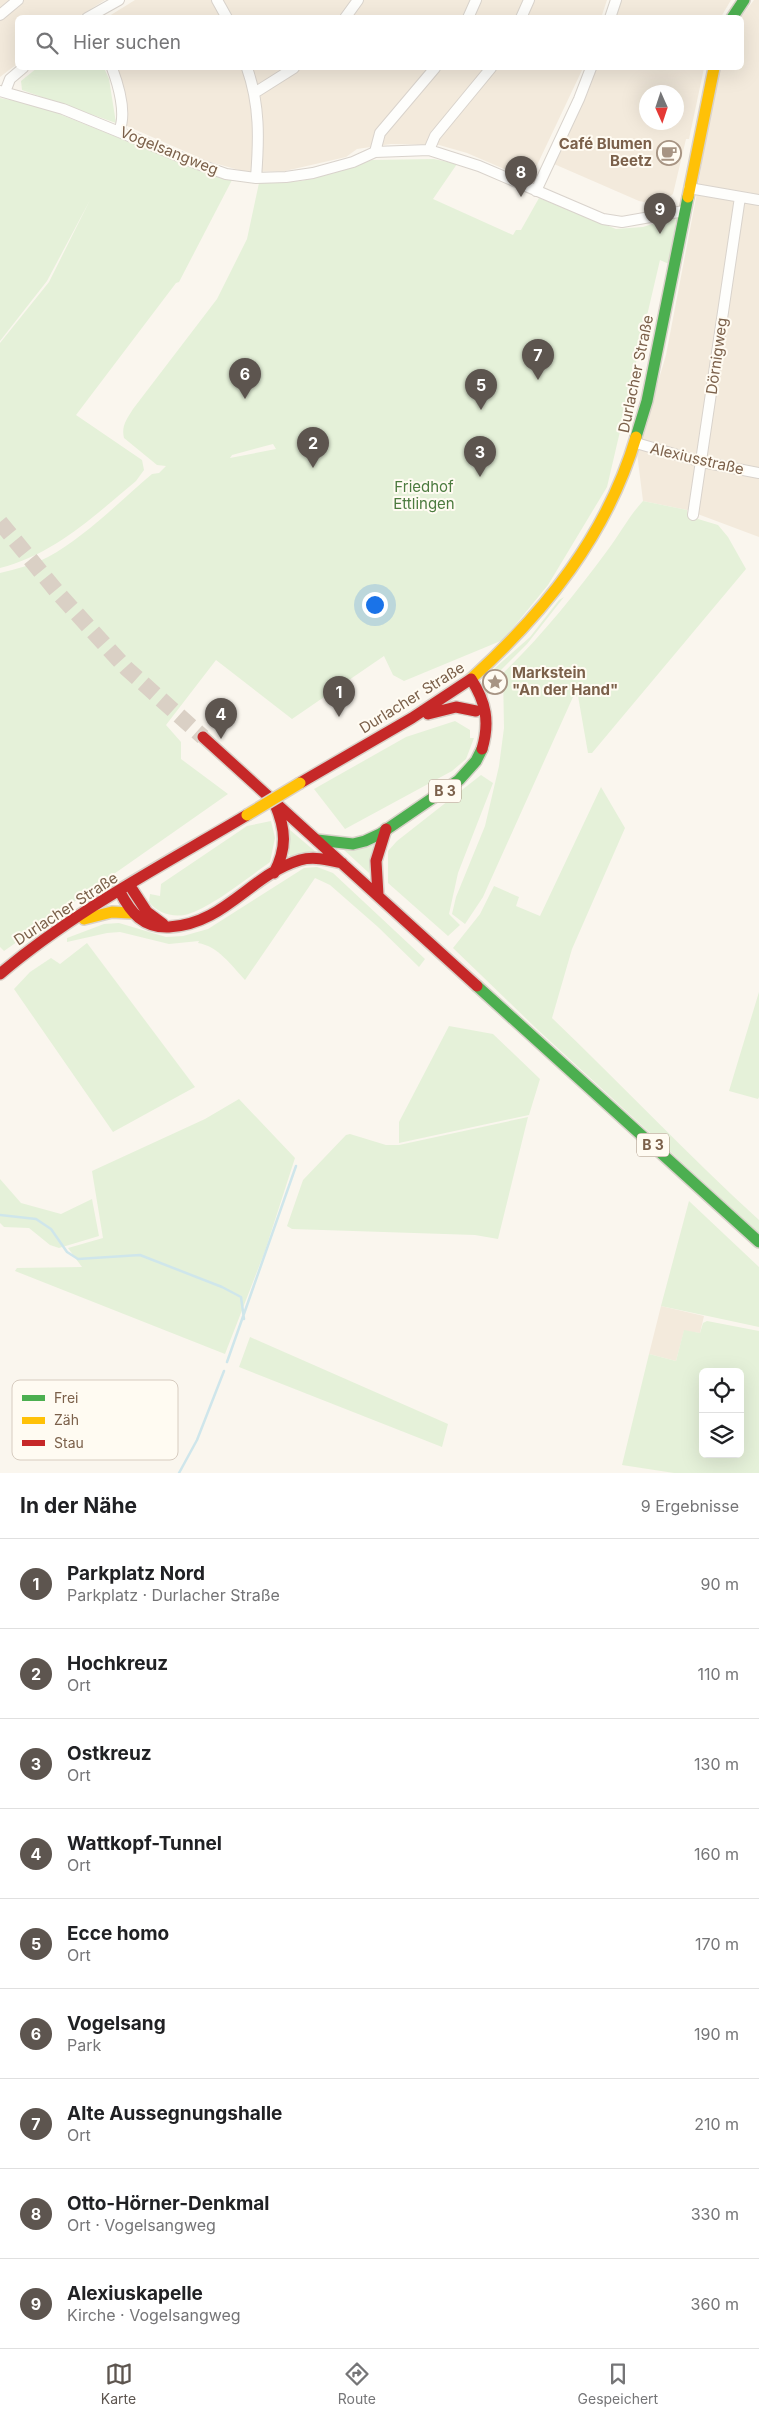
<!DOCTYPE html>
<html lang="de">
<meta charset="utf-8">
<style>
:root{--surface:#fff;--page:#f2f2f2;--text:#202124;--muted:#757577;--line:#e0e0e0;--accent:#5d554f}
body{margin:0;font-family:Inter,sans-serif;background:var(--page);color:var(--text)}
.controls{position:absolute;right:15px;bottom:15px;display:grid;overflow:hidden;border-radius:8px;box-shadow:0 5px 20px #0002}
.controls button{width:45px;height:45px;display:grid;place-items:center;padding:0;border:0;border-bottom:1px solid var(--line);background:var(--surface);color:var(--text);font:25px sans-serif}
.compass{position:absolute;left:639px;top:85px;width:45px;height:45px;border-radius:50%;background:var(--surface);box-shadow:0 5px 20px #0002;rotate:177deg}
.you{position:absolute;left:374px;top:604px;width:18px;height:18px;margin:-12px;border:4px solid #fff;border-radius:50%;background:#1a73e8;box-shadow:0 0 0 8px #1a73e833}
.badge{display:grid;place-items:center;width:32px;height:32px;border-radius:50%;background:var(--accent);color:#fff;font-size:16px;font-weight:700}
.pin{position:absolute;translate:-50% -41px;filter:drop-shadow(0 1px 2px #0008)}
.pin::after{content:'';position:absolute;top:26px;width:18px;height:15px;background:inherit;clip-path:polygon(0 0,100% 0,50% 100%)}
.list{margin:0;padding:0;list-style:none}
h2{display:flex;justify-content:space-between;align-items:center;height:65px;margin:0;padding:0 20px;font-size:21px}
h2 small{font-size:16px;font-weight:400;color:var(--muted)}
.list li{display:grid;grid-template-columns:32px 1fr auto;gap:15px;align-items:center;box-sizing:border-box;height:90px;padding:0 20px;border-top:1px solid var(--line)}
.list b{display:block;font-size:19px;white-space:nowrap}
.list p{margin:0;font-size:16px;white-space:nowrap;color:var(--muted)}
.list em{font-size:16px;font-style:normal;color:var(--muted)}
.icon{flex:none;width:28px;height:28px;fill:none;stroke:currentColor;stroke-width:2;stroke-linecap:round;stroke-linejoin:round}
.map{position:relative;flex:none;width:759px;height:1473px;overflow:hidden}
.search{position:absolute;background:var(--surface);box-shadow:0 5px 20px #0002;left:15px;right:15px;top:15px;height:55px;display:flex;align-items:center;gap:12px;box-sizing:border-box;padding:0 18px;border-radius:8px;color:var(--muted);font-size:19px}
.sheet{height:875px;background:var(--surface)}
nav{display:flex;justify-content:space-around;align-items:center;box-sizing:border-box;height:70px;border-top:1px solid var(--line);background:var(--surface);font-size:14px;color:var(--muted)}
nav a{display:grid;justify-items:center;gap:2px}
nav .on{color:var(--accent)}
.map>svg:first-child{display:block}
.residential{fill:#f3eadc;fill-rule:evenodd}
.green{fill:#e5f1d9;fill-rule:evenodd}
.lines{fill:none;stroke-linecap:round;stroke-linejoin:round}
.stream{stroke:#cfe6eb;stroke-width:2.5}
.primary-tunnel{stroke:#dad0c5;stroke-width:16;stroke-dasharray:16 8;stroke-linecap:butt}
.street-casing{stroke:#d9d3cc;stroke-width:12}
.fast-casing{stroke:#d9d2ca;stroke-width:14}
.slow-casing{stroke:#d9d2ca;stroke-width:14}
.jam-casing{stroke:#d9d2ca;stroke-width:14}
.street{stroke:#fefefc;stroke-width:10}
.fast{stroke:#4caf50;stroke-width:11}
.slow{stroke:#ffc107;stroke-width:11}
.jam{stroke:#c62828;stroke-width:11}
.slow-bridge-casing{stroke:#dbd3ca;stroke-width:14;stroke-linecap:butt}
.slow-bridge{stroke:#ffc107;stroke-width:11}
.labels{text-anchor:middle;stroke-width:4;stroke-linejoin:round;paint-order:stroke}
.shield{fill:#fffbf2;stroke:#a38e7c;stroke-width:1}
.shield-label{font-size:14px;font-weight:bold;fill:#7b604a}
.poi-label{font-size:15px;font-weight:bold;fill:#7b604a;stroke:#fffbf2;text-anchor:end}
.street-label{font-size:15px;fill:#7b604a;stroke:#fffbf2}
.park-label{font-size:15px;fill:#4c7b3f;stroke:#fffbf2}
.key{fill:#fffbf2;stroke:#d7ccc0;stroke-width:1}
.key-label{font-size:14px;fill:#7b604a}
</style>
<div class="map">
<svg width="759" height="1473" viewBox="0 0 759 1473">
<rect width="100%" height="100%" fill="#faf6ee"/>
<path class="residential" d="M0,0H105L78,17L18,18L17,64L0,77Z
M135,0H607L601,18H106Z
M621,0H731L721,17L616,18Z
M754,0H759V537L687,510L643,501L637,453L666,355L696,198L713,95L720,68H742L741,17Z
M117,68H583L530,180L467,153L439,145L391,144L357,149L346,157L285,171L246,172L207,161L127,126L123,88Z
M597,68H704L689,139H686L673,194L663,201L654,204L639,201L554,164L585,99ZM646,92H676V122H646Z
M661,1306L704,1316L700,1333L684,1331L676,1361L649,1354Z"/>
<path class="green" d="M37,68H104L109,79L116,123L22,90L21,81Z
M0,98L37,105L201,171L232,180L179,282L176,283L76,415L142,460L144,470L136,481C94,516 55,554 0,568V343L49,282L90,200L47,281L0,341Z
M434,159L457,164L433,199L513,235L516,230H521L539,198L616,229L643,227L674,217L676,220L669,264L660,260L607,487L548,585L503,640L404,681L393,675L384,656L292,719L216,660L166,725L181,742V759L228,794L4,951L0,947V573C16,569 33,565 48,557C85,537 120,501 152,474L159,473L166,466L157,465L124,438C121,426 127,419 133,409L217,299L247,239L259,183L302,181L372,160ZM273,444L276,449L230,458L232,455Z
M643,501L687,510L688,516L718,525L728,537L746,569L592,753H588L578,696L573,697L483,897L465,924L452,914L456,897L485,826L499,766L504,728L503,673C541,637 575,594 607,551C620,534 629,516 643,501Z
M564,597L527,644L492,679L488,688V697L483,686L486,676L530,637L559,600Z
M455,721L470,730V738H474L466,759L452,771L345,829L314,789L406,737Z
M481,775L493,783L458,873L449,914L460,925L448,936L388,883V851L397,841Z
M601,787L625,828L572,949L552,1018C622,1085 688,1155 759,1220V1233L539,1031L453,948L480,914L494,886L519,897L516,906L540,916Z
M271,821L275,838L270,862C249,877 214,905 191,913C176,919 158,914 149,902L150,894L160,896L161,884L247,826Z
M290,830L317,853L292,859L288,853Z
M375,839L369,873L343,849Z
M317,867L333,873L425,959L419,967L378,927L330,885L315,878L245,980C232,966 218,946 198,943L199,941L169,944L120,932L107,933L67,942V938L104,924L119,923L166,937L183,936L208,929L304,868Z
M87,943L195,1087L113,1132L14,989L30,972L51,958L60,964Z
M759,992V1097L758,1099L729,1091Z
M449,1026L493,1034L540,1079L529,1115L399,1143V1122Z
M239,1099L295,1158L265,1251L225,1354L15,1271L17,1268L82,1267L68,1248L103,1238L92,1171L205,1119Z
M528,1117L498,1239L475,1235L292,1229L287,1226L303,1180L346,1135L350,1134L386,1145H399Z
M0,1179L21,1203L61,1214L92,1199L99,1236L59,1248L50,1245L29,1228L4,1227L0,1223Z
M689,1201L759,1267V1327L661,1306Z
M707,1321L759,1331V1473H674L622,1465L649,1354L676,1361L684,1330L700,1333L703,1323ZM703,1372H740V1454H703Z
M250,1337L448,1424L442,1447L239,1367Z"/>
<g class="lines">
<path class="stream" d="M0,1215L36,1219L51,1229L67,1252L78,1259L140,1255L222,1287L241,1297L244,1319
M227,1362L296,1166
M179,1473L197,1440L224,1371"/>
<path class="primary-tunnel" d="M0,522L58,593L126,668L203,737"/>
<defs>
<path id="street" d="M217,0L227,18
M0,15L18,0
M87,18L119,0
M345,18L358,0
M468,18L476,0
M521,18L529,0
M610,18L616,0
M112,68C118,84 127,114 119,131
M247,68C260,105 259,139 256,178
M0,91L63,109L195,163L226,174L256,178L286,177L313,173L353,162L375,152L429,150L479,166L603,219L622,222L684,211
M5,92L10,79L23,68
M256,92L294,68
M429,150L435,136L491,68
M375,152L380,133L435,68
M689,188L759,200
M536,191L579,99L591,68
M636,443L702,462L759,473
M693,515L740,197"/>
<path id="fast" d="M732,18L744,0
M636,437L647,401L688,197
M317,840L353,844L365,841L380,834L459,780L476,761L482,749
M477,986L759,1242"/>
<path id="slow" d="M688,197L714,68
M471,679C545,612 607,535 636,437
M84,919L112,912L131,913"/>
<path id="jam" d="M428,714L456,707L476,711
M203,737L477,986
M300,783L412,718L471,679C486,702 490,722 482,749
M274,873C287,848 286,830 275,804
M130,886L147,912L163,924
M120,892C131,913 143,928 169,927C225,924 250,875 300,860C314,856 329,860 342,863
M378,895L376,861L386,829
M0,974C74,911 163,865 247,815"/>
</defs>
<use href="#street" class="street-casing"/>
<use href="#fast" class="fast-casing"/>
<use href="#slow" class="slow-casing"/>
<use href="#jam" class="jam-casing"/>
<use href="#street" class="street"/>
<use href="#fast" class="fast"/>
<use href="#slow" class="slow"/>
<use href="#jam" class="jam"/>
<defs>
<path id="slow-bridge" d="M247,815L300,783"/>
</defs>
<use href="#slow-bridge" class="slow-bridge-casing"/>
<use href="#slow-bridge" class="slow-bridge"/>
</g>
<defs>
<symbol id="cafe-ring" viewBox="-11 -11 22 22"><circle r="9.5" fill="#fffbf2" stroke="#a79483" stroke-width="1.5"/><path d="M-5.5-4.5H6V0H3Q3 3.5 0 3.5H-2.5Q-5.5 3.5-5.5 0ZM3-3.2v2h1.7v-2ZM-6 4.5H4V6H-6Z" fill="#a79483"/></symbol>
<symbol id="sight-ring" viewBox="-11 -11 22 22"><circle r="9.5" fill="#fffbf2" stroke="#a79483" stroke-width="1.5"/><path d="M0-6L1.8-2.2L6-1.7L2.9 1.2L3.7 5.4L0 3.3L-3.7 5.4L-2.9 1.2L-6-1.7L-1.8-2.2Z" fill="#a79483"/></symbol>
</defs>
<g fill-rule="evenodd">
<use href="#cafe-ring" x="655" y="139" width="28" height="28"/>
<use href="#sight-ring" x="481" y="668" width="28" height="28"/>
</g>
<g class="labels">
<g class="shield">
<rect x="429" y="779.5" width="32" height="23" rx="4"/>
<rect x="637" y="1133.5" width="32" height="23" rx="4"/>
</g>
<g class="shield-label">
<text x="445" y="796">B 3</text>
<text x="653" y="1150">B 3</text>
</g>
<g class="poi-label">
<text x="652" y="149">Café Blumen<tspan x="652" dy="17">Beetz</tspan></text>
<text x="512" y="678" text-anchor="start">Markstein<tspan x="512" dy="17">"An der Hand"</tspan></text>
</g>
<g class="street-label">
<text transform="translate(169 151) rotate(22)" y="5">Vogelsangweg</text>
<text transform="translate(717 356) rotate(-82)" y="5">Dörnigweg</text>
<text transform="translate(636 374) rotate(-78)" y="5">Durlacher Straße</text>
<text transform="translate(697 459) rotate(13)" y="5">Alexiusstraße</text>
<text transform="translate(412 698) rotate(-32)" y="5">Durlacher Straße</text>
<text transform="translate(66 909) rotate(-33)" y="5">Durlacher Straße</text>
</g>
<g class="park-label">
<text x="424" y="492">Friedhof<tspan x="424" dy="17">Ettlingen</tspan></text>
</g>
</g>
<rect x="12" y="1380" width="166" height="80" rx="8" class="key"/>
<rect x="22" y="1395" width="23" height="6" fill="#4caf50"/>
<rect x="22" y="1417" width="23" height="7" fill="#ffc107"/>
<rect x="22" y="1440" width="23" height="6" fill="#c62828"/>
<g class="key-label">
<text x="54" y="1403">Frei</text>
<text x="54" y="1425">Zäh</text>
<text x="54" y="1448">Stau</text>
</g>
</svg>
<div class="controls">
<button><svg class="icon" aria-label="locate" viewBox="0 0 24 24"><circle cx="12" cy="12" r="6"/><path d="M12 2v4M12 18v4M2 12h4M18 12h4"/></svg></button>
<button><svg class="icon" aria-label="layers" viewBox="0 0 24 24"><path d="M12 4l9 5-9 5-9-5zM3 14l9 5 9-5"/></svg></button>
</div>
<svg class="compass" viewBox="-18 -18 36 36"><path d="M0-13l5 13h-10z" fill="#e53935"/><path d="M0 13l5-13h-10z" fill="#757577"/></svg>
<div class="you"></div>
<div class="pin badge" style="left:339px;top:717px">1</div>
<div class="pin badge" style="left:313px;top:468px">2</div>
<div class="pin badge" style="left:480px;top:477px">3</div>
<div class="pin badge" style="left:221px;top:739px">4</div>
<div class="pin badge" style="left:481px;top:410px">5</div>
<div class="pin badge" style="left:245px;top:399px">6</div>
<div class="pin badge" style="left:538px;top:380px">7</div>
<div class="pin badge" style="left:521px;top:197px">8</div>
<div class="pin badge" style="left:660px;top:234px">9</div>
<div class="search"><svg class="icon" aria-label="search" viewBox="0 0 24 24"><circle cx="10" cy="10" r="6"/><path d="M15 15l6 6"/></svg>Hier suchen</div>
</div>
<section class="sheet">
<h2>In der Nähe<small>9 Ergebnisse</small></h2>
<ul class="list">
<li><span class="badge">1</span><div><b>Parkplatz Nord</b><p>Parkplatz · Durlacher Straße</p></div><em>90 m</em></li>
<li><span class="badge">2</span><div><b>Hochkreuz</b><p>Ort</p></div><em>110 m</em></li>
<li><span class="badge">3</span><div><b>Ostkreuz</b><p>Ort</p></div><em>130 m</em></li>
<li><span class="badge">4</span><div><b>Wattkopf-Tunnel</b><p>Ort</p></div><em>160 m</em></li>
<li><span class="badge">5</span><div><b>Ecce homo</b><p>Ort</p></div><em>170 m</em></li>
<li><span class="badge">6</span><div><b>Vogelsang</b><p>Park</p></div><em>190 m</em></li>
<li><span class="badge">7</span><div><b>Alte Aussegnungshalle</b><p>Ort</p></div><em>210 m</em></li>
<li><span class="badge">8</span><div><b>Otto-Hörner-Denkmal</b><p>Ort · Vogelsangweg</p></div><em>330 m</em></li>
<li><span class="badge">9</span><div><b>Alexiuskapelle</b><p>Kirche · Vogelsangweg</p></div><em>360 m</em></li>
</ul>
</section>
<nav>
<a class="on"><svg class="icon" aria-label="map" viewBox="0 0 24 24"><path d="M3 6l6-2 6 2 6-2v14l-6 2-6-2-6 2zM9 4v14M15 6v14"/></svg>Karte</a>
<a><svg class="icon" aria-label="directions" viewBox="0 0 24 24"><path d="M12 3l9 9-9 9-9-9zM9 14v-3h6M13 9l2 2-2 2"/></svg>Route</a>
<a><svg class="icon" aria-label="saved" viewBox="0 0 24 24"><path d="M7 4h10v16l-5-4-5 4z"/></svg>Gespeichert</a>
</nav>
